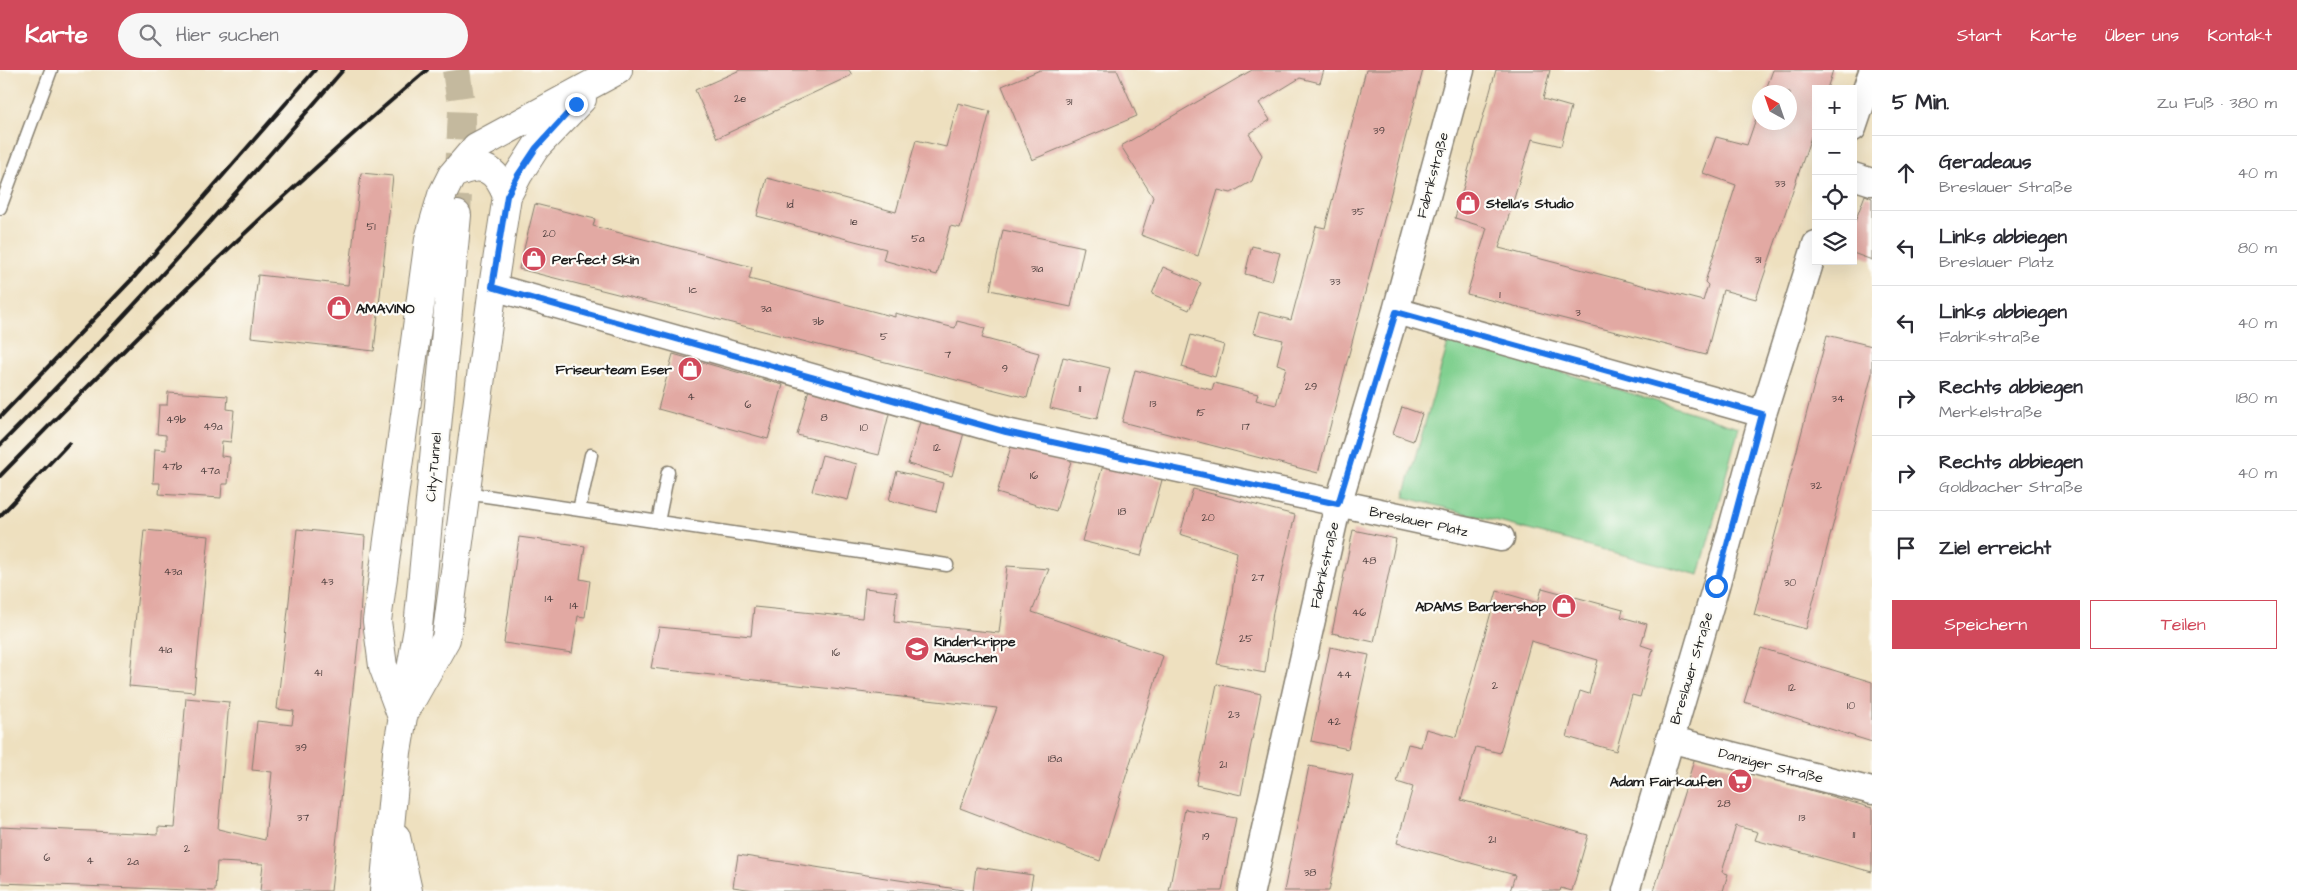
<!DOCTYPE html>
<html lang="de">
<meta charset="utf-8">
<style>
:root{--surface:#fff;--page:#f7f7f7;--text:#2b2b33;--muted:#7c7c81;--line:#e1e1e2;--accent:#d1495b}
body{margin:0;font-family:"Architects Daughter",sans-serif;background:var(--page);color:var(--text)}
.controls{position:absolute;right:15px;top:15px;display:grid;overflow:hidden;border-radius:0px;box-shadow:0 5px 20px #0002}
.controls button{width:45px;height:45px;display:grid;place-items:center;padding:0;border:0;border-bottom:1px solid var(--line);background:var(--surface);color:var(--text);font:25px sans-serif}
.compass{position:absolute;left:1752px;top:15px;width:45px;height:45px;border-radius:50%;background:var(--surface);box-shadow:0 5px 20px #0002;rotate:320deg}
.stop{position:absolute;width:15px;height:15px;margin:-11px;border:4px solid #1a73e8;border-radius:50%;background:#fff}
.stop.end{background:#1a73e8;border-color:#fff;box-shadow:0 1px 5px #0008}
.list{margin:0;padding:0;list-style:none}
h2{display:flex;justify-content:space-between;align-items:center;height:65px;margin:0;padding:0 20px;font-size:21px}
h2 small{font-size:16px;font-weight:400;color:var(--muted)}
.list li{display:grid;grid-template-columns:32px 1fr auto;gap:15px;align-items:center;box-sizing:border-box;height:75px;padding:0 20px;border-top:1px solid var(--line)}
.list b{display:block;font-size:19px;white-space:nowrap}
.list p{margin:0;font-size:16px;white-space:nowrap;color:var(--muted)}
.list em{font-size:16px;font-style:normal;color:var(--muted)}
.actions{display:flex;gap:10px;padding:15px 20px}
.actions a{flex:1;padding:11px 0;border:1px solid var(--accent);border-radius:0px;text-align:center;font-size:18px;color:var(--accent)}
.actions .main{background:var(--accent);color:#fff}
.icon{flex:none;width:28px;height:28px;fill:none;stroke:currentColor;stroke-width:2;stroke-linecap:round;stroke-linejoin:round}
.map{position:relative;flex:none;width:1872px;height:821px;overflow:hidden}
header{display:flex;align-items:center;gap:30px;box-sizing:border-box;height:70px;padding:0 25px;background:var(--accent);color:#fff}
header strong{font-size:24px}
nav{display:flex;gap:28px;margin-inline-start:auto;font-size:18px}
.search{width:350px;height:45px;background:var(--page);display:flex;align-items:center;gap:12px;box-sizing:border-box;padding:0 18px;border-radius:28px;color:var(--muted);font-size:19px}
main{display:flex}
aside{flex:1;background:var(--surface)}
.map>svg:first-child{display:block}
.green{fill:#81d090;stroke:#4e7656}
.building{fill:#e2a9a3}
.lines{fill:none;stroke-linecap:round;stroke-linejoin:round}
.secondary-tunnel{stroke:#c4b99e;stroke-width:28;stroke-dasharray:28 14;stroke-linecap:butt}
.lane-casing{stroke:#857e6e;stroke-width:15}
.street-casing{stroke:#857e6e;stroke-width:29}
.secondary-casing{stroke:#857e6e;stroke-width:30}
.lane{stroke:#fff;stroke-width:12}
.street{stroke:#fff;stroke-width:26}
.secondary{stroke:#fff;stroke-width:28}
.rail{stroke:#1c1c1c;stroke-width:4}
.route{stroke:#1a73e8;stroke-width:6}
.labels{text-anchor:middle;stroke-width:4.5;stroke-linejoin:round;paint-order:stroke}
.number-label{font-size:11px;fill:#4e3f3e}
.street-label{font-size:14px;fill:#1c1c1c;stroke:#fdfcf7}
.poi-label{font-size:14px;font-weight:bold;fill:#1c1c1c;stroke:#fdfcf7;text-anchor:start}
</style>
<header>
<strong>Karte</strong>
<div class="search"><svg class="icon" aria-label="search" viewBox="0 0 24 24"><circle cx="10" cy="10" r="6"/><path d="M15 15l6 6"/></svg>Hier suchen</div>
<nav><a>Start</a><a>Karte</a><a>Über uns</a><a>Kontakt</a></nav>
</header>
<main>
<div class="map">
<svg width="1872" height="821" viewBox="0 0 1872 821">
<rect width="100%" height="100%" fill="#fdfcf7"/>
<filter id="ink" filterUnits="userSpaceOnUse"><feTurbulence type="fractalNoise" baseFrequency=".02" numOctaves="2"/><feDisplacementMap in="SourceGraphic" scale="10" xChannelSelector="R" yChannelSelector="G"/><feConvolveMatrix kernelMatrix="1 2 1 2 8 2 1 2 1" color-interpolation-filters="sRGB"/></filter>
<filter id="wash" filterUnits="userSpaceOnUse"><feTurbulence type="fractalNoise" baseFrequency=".0096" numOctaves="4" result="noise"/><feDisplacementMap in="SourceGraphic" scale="20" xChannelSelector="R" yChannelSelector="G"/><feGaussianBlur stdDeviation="1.12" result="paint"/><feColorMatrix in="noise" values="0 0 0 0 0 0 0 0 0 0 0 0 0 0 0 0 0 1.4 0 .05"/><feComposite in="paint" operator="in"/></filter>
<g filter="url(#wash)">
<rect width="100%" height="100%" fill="#eee0bf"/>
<path class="green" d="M1449,270L1523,290L1739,357L1699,505L1404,427Z"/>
<g id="blocks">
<path class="building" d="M740,0H849L852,5L717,68L695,20Z
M1040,0H1117L1137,46L1032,90L1002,16Z
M1252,0H1324L1320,13L1300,8L1259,33L1270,50L1249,64L1262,85L1252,111L1231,123L1218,120L1198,186L1141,165L1153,127L1121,76Z
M1366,0H1423L1318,403L1122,352L1135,300L1212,320L1214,313L1258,324L1256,330L1276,335L1286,297L1277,294L1283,270L1253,263L1259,242L1291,250L1316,156L1325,158Z
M1496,0H1550L1543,29L1571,37L1561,76L1532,69L1499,178L1703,231L1708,215L1705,212L1736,115L1703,103L1716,67L1747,75L1759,40L1760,52H1790V22H1765L1773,0H1833L1827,19H1816V52L1756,229L1723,220L1706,285L1467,224L1487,158L1455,148Z
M958,33L990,41L960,158L950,156L937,205L883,190L886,179L757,146L767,108L896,142L916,70L946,77Z
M361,103L393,106L374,281L251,267L258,205L348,215Z
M1865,125L1872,128V190L1853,183V157Z
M535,134L595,149L593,156L752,197L749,209L895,247V243L955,258L957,251L985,258L982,268L1039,283L1027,328L519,199Z
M1003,160L1084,177L1071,237L990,220Z
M1252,176L1280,183L1272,211L1245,204Z
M1163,197L1201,213L1189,240L1152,224Z
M1191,265L1224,275L1215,307L1182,297Z
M1827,265L1872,276V304L1806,559L1754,545Z
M673,284L783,315L768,369L658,339Z
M1063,287L1110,298L1097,349L1050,338Z
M809,319L890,340L879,385L797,365Z
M168,322L228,326L227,339L234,340L231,372L222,371L221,386L230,387L228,414H222L221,428L159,424L160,413H153L155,379L166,380V365L157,364L159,335H167Z
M1402,337L1422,344L1413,371L1393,364Z
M921,348L965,359L952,406L908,394Z
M1013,370L1072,388L1056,441L997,423Z
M822,385L857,394L848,430L812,421Z
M1103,395L1162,410L1141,486L1082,471Z
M897,401L943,413L936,442L889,430Z
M1193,419L1295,445L1273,542L1265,603L1217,594L1231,532L1237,482L1180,464Z
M297,459L365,466L359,564L331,821H260L263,794L217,792L215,821L0,813V757L158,764V757L175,758L186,628L229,632L218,759L265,770L272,702L252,700L257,651L292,655L294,641L277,639Z
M144,460L209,466L194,622L129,616Z
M1353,460L1396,469L1374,572L1332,563Z
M519,467L585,476L580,509L590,511L585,547L578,546L572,583L504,573Z
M1007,496L1049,499L1032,542L1163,586L1100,791L960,738L997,638L651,598L659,557L751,566L754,537L862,548L865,518L897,522L894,552L999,563Z
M1542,518L1623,540L1621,547L1647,554L1641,575L1653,579L1640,627L1632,625L1616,681L1567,667L1580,621L1589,624L1598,590L1531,571L1500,683L1476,677L1461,730L1588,765L1572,821L1561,818L1560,821H1510L1515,805L1397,773L1413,717L1397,712L1408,674L1421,677L1426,659L1456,667L1497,521L1538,533Z
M1330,577L1369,585L1348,679L1311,671Z
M1761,578L1872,612V672L1744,632Z
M1217,614L1261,624L1241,725L1196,715Z
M1695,687L1872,738V802L1755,770L1758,762L1736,756L1722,802L1728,804L1723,821H1654Z
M1309,696L1353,705L1337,783L1329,821H1284Z
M1185,739L1236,748L1222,821H1169Z
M738,785L963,820V821H761L733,817Z
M976,797L1033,805L1030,821H973Z"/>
</g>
</g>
<g filter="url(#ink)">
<use href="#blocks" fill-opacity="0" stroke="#857e6e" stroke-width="1"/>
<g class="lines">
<path class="secondary-tunnel" d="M456,0L462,41L457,145"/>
<defs>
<path id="lane" d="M0,138L51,0
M466,423L947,495
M579,440L591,385
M658,452L668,402"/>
<path id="street" d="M1853,58L1872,2
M1853,106L1872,112
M493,217L1006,362L1501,468
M1396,241L1763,344
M1669,669L1872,721
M1251,821L1338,434L1396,241L1461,0
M1626,821L1716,516L1763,344L1816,174"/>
<path id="secondary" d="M452,105C481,91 495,96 507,126
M402,647L383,596L377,551L429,169L442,125L452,105L476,77L618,0
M402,647L446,569L493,217L507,126L518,105L536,77L582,29
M396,767L408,821
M384,821L397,682L418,558L457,145"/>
</defs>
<use href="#lane" class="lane-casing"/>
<use href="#street" class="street-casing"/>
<use href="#secondary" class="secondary-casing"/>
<use href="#lane" class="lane"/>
<use href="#street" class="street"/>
<use href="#secondary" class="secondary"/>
<path class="rail" d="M0,347L136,205L315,0
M0,375C119,255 233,128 343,0
M0,406C137,265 277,127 427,0
M0,446L69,373"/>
</g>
</g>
<g class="lines" filter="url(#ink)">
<path class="route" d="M576,34L536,78L518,105L507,126L492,217L1006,362L1338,434L1396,242L1762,344L1716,516"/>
</g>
<defs>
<symbol id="shop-disc" viewBox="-11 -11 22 22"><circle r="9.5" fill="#d1495b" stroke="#fdfcf7"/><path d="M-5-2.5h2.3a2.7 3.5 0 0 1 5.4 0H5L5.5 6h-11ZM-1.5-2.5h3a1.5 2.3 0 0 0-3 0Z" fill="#fff"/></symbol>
<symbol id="school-disc" viewBox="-11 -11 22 22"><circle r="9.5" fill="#d1495b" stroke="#fdfcf7"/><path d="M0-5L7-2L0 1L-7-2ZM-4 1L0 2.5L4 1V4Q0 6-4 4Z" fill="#fff"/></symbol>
<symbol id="supermarket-disc" viewBox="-11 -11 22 22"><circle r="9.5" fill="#d1495b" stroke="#fdfcf7"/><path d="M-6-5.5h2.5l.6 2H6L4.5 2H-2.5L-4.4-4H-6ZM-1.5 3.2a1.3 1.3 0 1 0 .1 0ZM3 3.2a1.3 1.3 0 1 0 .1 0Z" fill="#fff"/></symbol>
</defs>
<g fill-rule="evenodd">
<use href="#shop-disc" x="1454" y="119" width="28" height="28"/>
<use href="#shop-disc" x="520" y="175" width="28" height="28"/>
<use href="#shop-disc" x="325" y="224" width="28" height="28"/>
<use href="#shop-disc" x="676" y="285" width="28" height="28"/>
<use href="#shop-disc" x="1550" y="522" width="28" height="28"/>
<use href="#school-disc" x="903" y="565" width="28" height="28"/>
<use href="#supermarket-disc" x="1726" y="697" width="28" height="28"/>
</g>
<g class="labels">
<g class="number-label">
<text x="740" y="32">2e</text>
<text x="1069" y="35">31</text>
<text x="1379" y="64">39</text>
<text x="1780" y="117">33</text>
<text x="790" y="138">1d</text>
<text x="1358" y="145">35</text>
<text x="854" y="155">1e</text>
<text x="371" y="160">51</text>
<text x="549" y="167">20</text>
<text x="918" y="172">5a</text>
<text x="1758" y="193">31</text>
<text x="1037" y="202">31a</text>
<text x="1335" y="215">33</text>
<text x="693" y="223">1c</text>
<text x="1500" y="228">1</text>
<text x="766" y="242">3a</text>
<text x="1578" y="246">3</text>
<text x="818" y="255">3b</text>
<text x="884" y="270">5</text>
<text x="948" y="288">7</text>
<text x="1005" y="302">9</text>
<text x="1311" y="320">29</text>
<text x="1080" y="322">11</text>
<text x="691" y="330">4</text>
<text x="1838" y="332">34</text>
<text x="1153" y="337">13</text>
<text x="748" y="338">6</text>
<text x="1201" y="346">15</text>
<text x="824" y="351">8</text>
<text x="176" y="353">49b</text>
<text x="213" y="360">49a</text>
<text x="1246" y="360">17</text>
<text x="864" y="361">10</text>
<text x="937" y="381">12</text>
<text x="172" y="400">47b</text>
<text x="210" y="404">47a</text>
<text x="1034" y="409">16</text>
<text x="1816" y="419">32</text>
<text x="1122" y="445">18</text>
<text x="1208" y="451">20</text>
<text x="1369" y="494">48</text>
<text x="173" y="505">43a</text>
<text x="1258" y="511">27</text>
<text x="327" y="515">43</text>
<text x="1790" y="516">30</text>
<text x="549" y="532">14</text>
<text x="574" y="539">14</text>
<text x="1359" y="546">46</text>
<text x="1246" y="572">25</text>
<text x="165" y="583">41a</text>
<text x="836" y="586">16</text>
<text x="318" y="606">41</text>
<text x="1344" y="608">44</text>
<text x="1495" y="619">2</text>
<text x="1792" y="621">12</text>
<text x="1851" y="639">10</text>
<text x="1234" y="648">23</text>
<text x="1334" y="655">42</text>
<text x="301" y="681">39</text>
<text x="1055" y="692">18a</text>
<text x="1223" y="698">21</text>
<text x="1724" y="737">28</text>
<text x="303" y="751">37</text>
<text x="1802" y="751">13</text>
<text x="1854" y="768">11</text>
<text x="1206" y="770">19</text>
<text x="1492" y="773">21</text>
<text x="187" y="782">2</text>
<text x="47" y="791">6</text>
<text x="90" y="794">4</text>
<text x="133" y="795">2a</text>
<text x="1310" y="806">38</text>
</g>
<g class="street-label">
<text transform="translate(1432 105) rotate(-75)" y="5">Fabrikstraße</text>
<text transform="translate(433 397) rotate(-85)" y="5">City-Tunnel</text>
<text transform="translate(1419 451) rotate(12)" y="5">Breslauer Platz</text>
<text transform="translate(1324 495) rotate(-77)" y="5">Fabrikstraße</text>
<text transform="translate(1691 598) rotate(-73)" y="5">Breslauer Straße</text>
<text transform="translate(1771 695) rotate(14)" y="5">Danziger Straße</text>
</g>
<g class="poi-label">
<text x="1486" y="138">Stella's Studio</text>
<text x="552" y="194">Perfect Skin</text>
<text x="356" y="243">AMAVINO</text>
<text x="672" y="304" text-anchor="end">Friseurteam Eser</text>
<text x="1546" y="541" text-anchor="end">ADAMS Barbershop</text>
<text x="934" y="576">Kinderkrippe<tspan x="934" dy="16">Mäuschen</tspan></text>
<text x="1722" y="716" text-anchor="end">Adam Fairkaufen</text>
</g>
</g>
</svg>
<div class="controls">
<button>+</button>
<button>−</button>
<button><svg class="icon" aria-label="locate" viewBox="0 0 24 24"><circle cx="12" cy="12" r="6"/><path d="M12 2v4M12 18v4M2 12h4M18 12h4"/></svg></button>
<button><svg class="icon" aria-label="layers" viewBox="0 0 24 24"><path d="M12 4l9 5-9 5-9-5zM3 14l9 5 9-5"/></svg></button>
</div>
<svg class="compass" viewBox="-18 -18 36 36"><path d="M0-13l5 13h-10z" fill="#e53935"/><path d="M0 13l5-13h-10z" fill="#7c7c81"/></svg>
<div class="stop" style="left:1716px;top:516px"></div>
<div class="stop end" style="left:576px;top:34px"></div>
</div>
<aside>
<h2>5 Min.<small>Zu Fuß · 380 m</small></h2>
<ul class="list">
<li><svg class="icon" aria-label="ahead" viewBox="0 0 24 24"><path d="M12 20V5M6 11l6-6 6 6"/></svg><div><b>Geradeaus</b><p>Breslauer Straße</p></div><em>40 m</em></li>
<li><svg class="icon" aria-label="left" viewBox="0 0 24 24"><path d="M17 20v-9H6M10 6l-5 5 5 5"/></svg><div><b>Links abbiegen</b><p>Breslauer Platz</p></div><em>80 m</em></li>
<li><svg class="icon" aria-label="left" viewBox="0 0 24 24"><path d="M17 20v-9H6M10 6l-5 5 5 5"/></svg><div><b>Links abbiegen</b><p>Fabrikstraße</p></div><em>40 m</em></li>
<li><svg class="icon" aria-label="right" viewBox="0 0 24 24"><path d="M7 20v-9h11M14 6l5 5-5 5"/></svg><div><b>Rechts abbiegen</b><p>Merkelstraße</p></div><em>180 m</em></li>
<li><svg class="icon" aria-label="right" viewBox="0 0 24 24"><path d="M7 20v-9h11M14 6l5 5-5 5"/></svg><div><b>Rechts abbiegen</b><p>Goldbacher Straße</p></div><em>40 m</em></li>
<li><svg class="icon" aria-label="arrive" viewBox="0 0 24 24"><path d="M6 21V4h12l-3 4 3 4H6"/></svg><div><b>Ziel erreicht</b></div></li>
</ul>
<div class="actions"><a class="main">Speichern</a><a>Teilen</a></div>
</aside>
</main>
